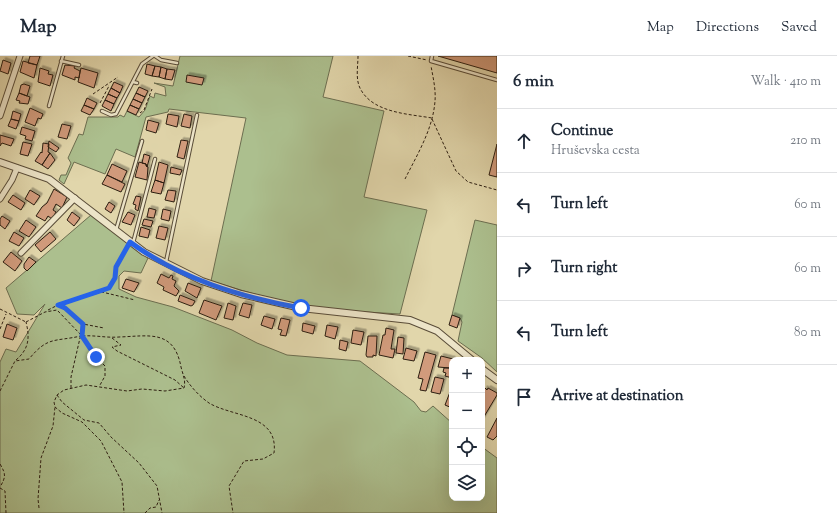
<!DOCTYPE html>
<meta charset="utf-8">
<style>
:root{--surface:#fff;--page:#f2f2f3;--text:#1f2937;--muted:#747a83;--line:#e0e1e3}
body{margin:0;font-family:"Sorts Mill Goudy",serif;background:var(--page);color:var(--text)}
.controls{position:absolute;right:12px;bottom:12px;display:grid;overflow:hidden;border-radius:8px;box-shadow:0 4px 16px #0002}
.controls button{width:36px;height:36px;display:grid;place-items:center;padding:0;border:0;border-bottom:1px solid var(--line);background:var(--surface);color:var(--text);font:20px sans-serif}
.stop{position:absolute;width:12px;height:12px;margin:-9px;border:3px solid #2563eb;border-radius:50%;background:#fff}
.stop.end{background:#2563eb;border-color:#fff;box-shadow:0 1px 4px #0008}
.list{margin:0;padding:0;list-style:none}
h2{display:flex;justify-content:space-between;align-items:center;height:52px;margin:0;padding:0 16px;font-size:17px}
h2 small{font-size:13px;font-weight:400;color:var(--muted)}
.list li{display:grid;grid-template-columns:26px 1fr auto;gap:12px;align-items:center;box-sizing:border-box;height:64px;padding:0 16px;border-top:1px solid var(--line)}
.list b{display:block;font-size:15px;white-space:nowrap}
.list p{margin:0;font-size:13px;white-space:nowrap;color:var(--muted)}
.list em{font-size:13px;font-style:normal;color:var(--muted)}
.icon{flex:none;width:22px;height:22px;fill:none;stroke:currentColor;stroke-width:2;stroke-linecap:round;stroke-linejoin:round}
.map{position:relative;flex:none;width:497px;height:457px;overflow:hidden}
header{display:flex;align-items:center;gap:24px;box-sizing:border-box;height:56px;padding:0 20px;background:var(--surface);border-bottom:1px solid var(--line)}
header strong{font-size:19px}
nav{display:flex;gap:22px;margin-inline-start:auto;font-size:14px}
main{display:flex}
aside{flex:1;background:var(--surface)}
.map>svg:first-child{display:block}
.green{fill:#acbf8e;stroke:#6c6e50}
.building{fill:#d19b7b;stroke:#2c1e11;filter:url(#shadow)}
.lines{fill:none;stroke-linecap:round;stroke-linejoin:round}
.service-casing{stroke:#594c38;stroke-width:4.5}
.minor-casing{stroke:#594c38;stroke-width:7}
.tertiary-casing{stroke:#594c38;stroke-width:8}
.path{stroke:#2c1e11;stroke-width:1;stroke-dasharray:3 2;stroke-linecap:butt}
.service{stroke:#ece4c8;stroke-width:2.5}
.minor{stroke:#ece4c8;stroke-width:5}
.tertiary{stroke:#ece4c8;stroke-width:6}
.route{stroke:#2563eb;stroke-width:5}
</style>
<header>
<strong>Map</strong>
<nav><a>Map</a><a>Directions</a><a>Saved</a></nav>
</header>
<main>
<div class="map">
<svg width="497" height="457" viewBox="0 0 497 457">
<defs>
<filter id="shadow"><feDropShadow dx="2.5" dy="-2.5" stdDeviation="0" flood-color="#0004"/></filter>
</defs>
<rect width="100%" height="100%" fill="#e1d6ab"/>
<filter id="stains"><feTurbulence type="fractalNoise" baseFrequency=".005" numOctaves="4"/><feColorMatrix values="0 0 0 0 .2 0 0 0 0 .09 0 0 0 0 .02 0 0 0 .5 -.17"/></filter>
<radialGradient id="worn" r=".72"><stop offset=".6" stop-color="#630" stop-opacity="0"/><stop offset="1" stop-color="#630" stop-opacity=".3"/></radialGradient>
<path class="green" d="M180,0H333L323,41L384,55L364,141L427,154L400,258C368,256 335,255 303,249C271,244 241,234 211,225L246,62L169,53L168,56L146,61L135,101L116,93L105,118L74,106L64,128L59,124L61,119H66L71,107L68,102L79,78L83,79L88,61H118L120,59L124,61L127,55L139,61L145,54L150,40L154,42L155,37L166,40L165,31L154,27L173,30Z
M91,159L148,202L141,217L124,215L119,220V233L136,241L173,251L232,274L257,287L287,299L360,305L414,346L421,355L426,356L433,350L452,367V442H482V391L497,402V457H0V306L6,293L16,296L45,248L34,259L17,258L6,232Z
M475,164L497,169V316L482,302L458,285L462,266L460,262L452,259Z"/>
<path class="building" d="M30,0H40L37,9L28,7Z
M438,0H497V17Z
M3,4L11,7L8,18L0,15Z
M23,5L37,9L34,22L20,16Z
M147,8L155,10L152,20L145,18Z
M65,9L75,10L74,12L80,15L79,22L75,21V24L62,19Z
M155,10L161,11L159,21L152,20Z
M161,11L167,13L165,23L159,21Z
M40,12L49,15L48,18L53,19L50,30L38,26Z
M81,12L98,17L94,32L78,26Z
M167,13L175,14L172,24L165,23Z
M187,19L204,22L202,29L186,26Z
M114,26L123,30L120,37L111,32Z
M24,28L30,30L27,40L19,37L21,29Z
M139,31L148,35L145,41L136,37Z
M111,32L120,37L117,42L108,38Z
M19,37L30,41L28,48L19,47L20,45L16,44Z
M136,37L145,41L142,47L133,43Z
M108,38L117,42L114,48L105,44Z
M87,42L97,47L94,53L84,49Z
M133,43L142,47L139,53L130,49Z
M105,44L114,48L111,55L102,50Z
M84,49L94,53L90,59L81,55Z
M130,49L139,53L136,59L127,55Z
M30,52L43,58L41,63L38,62L35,70L25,66Z
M13,55L21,58L19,65L11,63Z
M168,58L179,60L177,71L166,68Z
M184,58L192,60L190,72L181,70Z
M11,63L19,65L16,73L8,70Z
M148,64L159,67L156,77L146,74Z
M62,68L71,70L67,83L58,81Z
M22,71L35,75L32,85L25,83L26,80L20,78Z
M0,79L14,83L11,90L2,87L0,90Z
M181,84L188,85L184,103L177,101Z
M49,85L59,92L56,96L48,91Z
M23,86L32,88L28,100L20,98Z
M43,87L49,88L48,96L50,97L42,109L35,105L41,96L42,97Z
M497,88V121L489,119Z
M50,97L55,104L48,113L42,109Z
M144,98L150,100L147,111L146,108L142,107Z
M139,106L146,108V110L148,111L147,124L135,121Z
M159,106L168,109L164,127L155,124Z
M112,108L127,115L122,126L107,119Z
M171,111L182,114L180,119L170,117Z
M107,119L125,128L121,136L102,128Z
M155,124L164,127L161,138L151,136Z
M54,133L67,141L62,152L56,148L53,154L56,156L52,163L48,160L45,165L36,160L42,151L47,147Z
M30,134L40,140L34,149L25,143Z
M168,134L176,135L174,146L165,144Z
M13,139L25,147L21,154L8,146Z
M136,140L141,141L138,155L135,153L136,149L133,148Z
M109,146L115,150L111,157L105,153Z
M149,152L156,154L154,162L147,161Z
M163,153L171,155L169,165L161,163Z
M72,156L80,162L74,170L67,164Z
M128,156L135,159L131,169L122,166Z
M2,160L10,165L5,173L0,169V163Z
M144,163L153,165L151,171L142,169Z
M26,164L36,171L29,181L19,175Z
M159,170L168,172L165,184L156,182Z
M141,171L150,174L148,182L139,180Z
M14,176L24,182L19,190L9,185Z
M50,176L56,183L41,196L35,189Z
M11,196L22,205L15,215L3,206Z
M29,201L36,206L27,215L24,212V208Z
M161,218L169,222L171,219L173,220L172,223L176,225L174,230L179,235L176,240L163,234L164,231L157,227Z
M126,223L139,227L134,236L122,232Z
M188,227L201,232L197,242L185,235Z
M180,239L195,245L193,249L191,250L178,245Z
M204,244L222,250L216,264L199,257Z
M228,247L236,250L233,264L224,262Z
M243,247L252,249L249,262L239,259Z
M452,259L460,262L457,272L449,269Z
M264,260L275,263L272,273L261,269Z
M281,262L290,264L286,280L280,279L282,274L278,273Z
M303,267L315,270L313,278L302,275Z
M7,268L17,272L13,284L3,281Z
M327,269L338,271L335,283L325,280Z
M386,272L394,274L391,293H395L393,302L379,299L383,279H385Z
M353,274L364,276L361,289L351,287Z
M368,280H377L376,300L373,299V301H367L366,299Z
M398,281L404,282L403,298L396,297Z
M340,284L348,286L346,295L339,293Z
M406,292L417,295L414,305L403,303Z
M425,296L436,299L426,335L420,334L423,323L418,322Z
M441,300L453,303L450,312L438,311Z
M452,307V322L445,320L446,317L443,316L444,312H450Z
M435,321L444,323L440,338L431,336Z
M485,332L487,334L488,332L497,337V339L482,364V338Z
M450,336H452V352L445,349Z
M497,362V380L493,384L487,381Z"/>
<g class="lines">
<defs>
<path id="service" d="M155,0L161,4L177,7
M432,0L431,5L497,24
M61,5L79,9
M133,26L137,27
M49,50L63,0
M102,55L111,59L116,58L142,8L153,0
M116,174L142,85
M133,187L155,103
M166,206L197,59"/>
<path id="minor" d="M0,60L20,0
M0,143L12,124L17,112
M21,197L75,142"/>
<path id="tertiary" d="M0,106L49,123L144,196L202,225L241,238L301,252L410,264L437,275L472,304
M482,313L497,324"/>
</defs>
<use href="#service" class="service-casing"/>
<use href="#minor" class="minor-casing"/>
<use href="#tertiary" class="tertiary-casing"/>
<path class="path" d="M358,0C358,11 355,24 361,34C374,57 409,58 432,62
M408,0L427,4
M93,38L118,21
M100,47L109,30H108
M140,57L144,54L152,33
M432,63L456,115L468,126L497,134
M405,123C417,99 433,73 435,45C436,34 433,21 431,10
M102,236C114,230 113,223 116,212C118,205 124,198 127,192
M58,249L102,236L135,244
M0,253L26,266
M48,254L58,249L65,252L83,268L104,272
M26,266L45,256L57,254L82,280C95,279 106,282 119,281C149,280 174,273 181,311C183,319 186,325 184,332L165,335L142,333L127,335L86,329L64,334L57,339L54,346L55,351L62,357L82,366L101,385L122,426L124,457
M0,273L6,258
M82,280L96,301L105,310V320L100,329
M112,282L121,289L112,291L117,295L175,324L184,332
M16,304C29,293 30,282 26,266
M184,320C190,330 199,340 209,347C232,361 279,358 274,397L263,403L244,405L229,430L233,457
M71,332V321L83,269
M0,335L15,305L29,303C48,280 54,286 81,280
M57,339L62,346L84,364L99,367L111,381L139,407L157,430L162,457
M0,408C6,418 6,421 0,431
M0,432L5,435L6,457
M39,452L38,443L41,402L53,370L55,351
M145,457L150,452L156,451L159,444"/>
<use href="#service" class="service"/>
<use href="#minor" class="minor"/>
<use href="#tertiary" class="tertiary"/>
</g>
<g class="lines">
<path class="route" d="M96,301L82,280L83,268L65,252L58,249L109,232L115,222L116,211L130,186C180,223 241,241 301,252"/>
</g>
<rect width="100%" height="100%" filter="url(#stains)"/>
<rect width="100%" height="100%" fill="url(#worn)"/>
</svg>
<div class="controls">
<button>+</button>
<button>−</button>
<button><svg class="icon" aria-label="locate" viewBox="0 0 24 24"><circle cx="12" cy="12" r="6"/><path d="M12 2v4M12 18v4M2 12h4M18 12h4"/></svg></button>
<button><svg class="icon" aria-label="layers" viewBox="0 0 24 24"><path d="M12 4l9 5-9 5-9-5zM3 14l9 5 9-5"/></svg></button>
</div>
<div class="stop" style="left:301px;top:252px"></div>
<div class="stop end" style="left:96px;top:301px"></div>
</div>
<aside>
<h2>6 min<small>Walk · 410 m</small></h2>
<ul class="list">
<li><svg class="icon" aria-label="ahead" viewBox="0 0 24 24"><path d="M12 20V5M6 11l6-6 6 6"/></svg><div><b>Continue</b><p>Hruševska cesta</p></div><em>210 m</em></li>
<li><svg class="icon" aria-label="left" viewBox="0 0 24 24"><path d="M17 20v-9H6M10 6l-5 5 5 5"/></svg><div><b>Turn left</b></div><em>60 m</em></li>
<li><svg class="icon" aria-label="right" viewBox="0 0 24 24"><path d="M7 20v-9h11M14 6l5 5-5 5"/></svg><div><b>Turn right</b></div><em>60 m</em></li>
<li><svg class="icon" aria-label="left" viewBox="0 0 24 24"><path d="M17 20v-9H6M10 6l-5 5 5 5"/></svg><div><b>Turn left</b></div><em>80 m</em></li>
<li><svg class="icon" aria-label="arrive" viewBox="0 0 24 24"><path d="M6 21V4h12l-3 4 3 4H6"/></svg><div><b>Arrive at destination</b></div></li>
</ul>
</aside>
</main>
